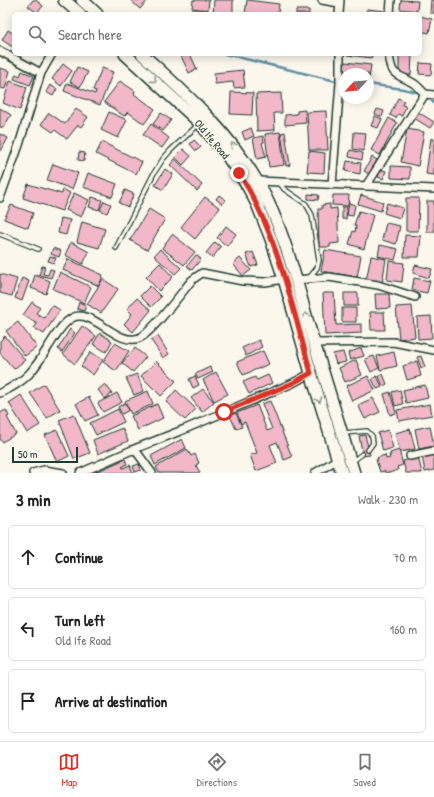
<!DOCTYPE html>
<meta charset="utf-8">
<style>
:root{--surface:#fff;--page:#f2f2f2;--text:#222;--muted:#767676;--line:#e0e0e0;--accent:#d93025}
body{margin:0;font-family:"Patrick Hand",sans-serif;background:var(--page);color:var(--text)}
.compass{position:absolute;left:338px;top:68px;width:36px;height:36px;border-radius:50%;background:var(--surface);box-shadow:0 2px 10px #0003;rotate:244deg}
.scale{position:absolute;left:12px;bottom:10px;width:66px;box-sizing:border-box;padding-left:4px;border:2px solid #1f3d34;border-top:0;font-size:11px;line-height:14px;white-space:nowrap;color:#1f3d34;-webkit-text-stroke:3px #fbf7ec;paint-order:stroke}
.stop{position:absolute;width:12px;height:12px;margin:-9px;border:3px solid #d93025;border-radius:50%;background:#fff}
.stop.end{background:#d93025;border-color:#fff;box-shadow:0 1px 4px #0008}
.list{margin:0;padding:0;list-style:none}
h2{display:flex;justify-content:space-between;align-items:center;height:52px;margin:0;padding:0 16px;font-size:17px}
h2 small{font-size:13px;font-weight:400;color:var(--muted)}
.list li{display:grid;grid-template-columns:26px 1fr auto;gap:12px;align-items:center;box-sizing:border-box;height:64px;margin:0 8px 8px;padding:0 8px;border:1px solid var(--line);border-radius:6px}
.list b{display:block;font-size:15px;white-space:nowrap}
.list p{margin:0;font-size:13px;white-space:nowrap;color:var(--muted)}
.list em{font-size:13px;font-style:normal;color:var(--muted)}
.icon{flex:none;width:22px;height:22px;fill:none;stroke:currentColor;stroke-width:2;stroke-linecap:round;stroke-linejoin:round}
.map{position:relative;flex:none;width:434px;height:473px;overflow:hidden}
.search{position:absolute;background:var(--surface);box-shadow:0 2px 10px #0003;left:12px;right:12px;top:12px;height:44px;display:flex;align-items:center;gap:10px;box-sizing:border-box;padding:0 14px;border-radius:6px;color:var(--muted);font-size:15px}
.sheet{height:268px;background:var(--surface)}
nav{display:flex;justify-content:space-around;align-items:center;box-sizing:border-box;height:56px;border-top:1px solid var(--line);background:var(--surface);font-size:11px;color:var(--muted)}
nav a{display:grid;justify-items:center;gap:2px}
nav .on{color:var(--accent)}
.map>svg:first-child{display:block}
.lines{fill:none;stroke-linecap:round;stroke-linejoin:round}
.stream{stroke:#6291a4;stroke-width:2.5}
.building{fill:#f2b8ca;stroke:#1f3d34}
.lane-casing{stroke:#1f3d34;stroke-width:6}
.street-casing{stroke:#1f3d34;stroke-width:10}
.primary-casing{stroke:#1f3d34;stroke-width:14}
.lane{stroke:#fbf7ec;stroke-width:3.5}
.street{stroke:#fbf7ec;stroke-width:7}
.primary{stroke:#fbf7ec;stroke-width:11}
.oneway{stroke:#8d9a90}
.route{stroke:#d93025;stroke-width:5}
.labels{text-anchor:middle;stroke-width:3;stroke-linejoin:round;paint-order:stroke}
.street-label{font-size:11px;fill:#1f3d34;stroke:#fbf7ec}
</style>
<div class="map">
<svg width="434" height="473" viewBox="0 0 434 473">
<rect width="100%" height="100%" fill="#fbf7ec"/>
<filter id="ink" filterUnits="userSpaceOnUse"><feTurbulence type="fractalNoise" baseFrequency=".025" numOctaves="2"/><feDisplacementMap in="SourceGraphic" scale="8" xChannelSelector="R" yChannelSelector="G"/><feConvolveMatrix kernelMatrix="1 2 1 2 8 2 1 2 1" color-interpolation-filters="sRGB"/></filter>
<g filter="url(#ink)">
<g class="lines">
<path class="stream" d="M225,54L344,83
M368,84L403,89L421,93
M427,96L434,103"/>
</g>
<path class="building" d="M33,0H36L43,6L37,13L28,6Z
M130,0H148L140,9Z
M193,0H209L208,10L192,8Z
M214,0H233V14H213Z
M247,0L279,4L278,14H245Z
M401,0L418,1L417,11L400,9Z
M431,0H434V13H430Z
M367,9L385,11V14H366Z
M191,10H207V14H191Z
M296,10H309V14H296Z
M420,16L432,19L429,33L420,31Z
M8,30L14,34V48L2,40Z
M180,54H190L197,69L189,73Z
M347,54H372V58L347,55Z
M399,54H412L411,75H399Z
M345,62L371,65L369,79L368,74H344L343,76Z
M420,63L432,64L431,75L419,74Z
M63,64L72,71L61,86L52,79Z
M77,67L88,72L80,87L70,82Z
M0,68L10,71L5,89L0,88Z
M102,68L113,72L100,105L64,91L67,83L95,94L96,91L93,90Z
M243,70L245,87L234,88L233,82L215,84L214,73Z
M22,71L34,76L30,85L14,79L16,74L20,76Z
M10,81L27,87L20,110L3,103Z
M120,81L135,91L134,94L155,109L144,124L128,112L124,116L104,102Z
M50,85L57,89L53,96L46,92Z
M231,92L253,93L252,115L230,114Z
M281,93L282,113H274L275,130L257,131L256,94Z
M398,98L404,101L402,105L406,106L402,116L398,114L396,118L390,115Z
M0,108L11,115L3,128L0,127Z
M76,109L88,117L81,127L78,125L67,139L55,130L53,132L41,124L49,113L65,124Z
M377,109L384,111L382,117L375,114Z
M305,110L306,123L285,125V115L297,114V111Z
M326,111L328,150H309L307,112Z
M109,112L127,120L118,138L101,130Z
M418,112L434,122L430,128L414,118Z
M161,113L171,120L163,131L153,124Z
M375,116L382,119L378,128L371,126Z
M389,118L397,123L380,155L371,150Z
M151,124L169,138L162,148L143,135Z
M251,128L254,136L245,140L242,132Z
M407,129L424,132L418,166L401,162Z
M280,132L284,165L269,167L265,134Z
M285,132L290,165L286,166L281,133Z
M354,132L366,133L364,151L353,149Z
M0,134L8,138L1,151L0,150Z
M263,136L264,142L262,143L266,157L257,159L253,138Z
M431,138L434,139V175L426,174Z
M194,140L201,147L196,151L190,144Z
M102,142L142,162L136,174L96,154Z
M183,149L191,156L183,165L175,157Z
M350,150L363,153L362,160L349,157Z
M309,151L325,153L324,173L307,172Z
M79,152L85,153L84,161L78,160Z
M372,157L377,160L369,174L364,171Z
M175,159L202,185L197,191L170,165Z
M347,161L361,163L360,174L345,171Z
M53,164L78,173L72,189L47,180Z
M391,166L410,167V179L391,178Z
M165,169L173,174L163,190L155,185Z
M380,169L386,171L383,179L378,177Z
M88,173L117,184L112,197L83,187Z
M28,184L62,194L63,189L70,193L62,211L23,198Z
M125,190L134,194L128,207L119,203Z
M74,193L89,200L81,217L66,210Z
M308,194L319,195L318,200L308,199Z
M219,195L226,200L222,204L216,199Z
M333,195H349L348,206L332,205Z
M361,195L383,202L381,211L358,204Z
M92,197L102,200L99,210L89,207Z
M205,197L220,208L195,239L181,227Z
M406,198H419L418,231H406Z
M104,201L111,204L107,213L100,210Z
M427,201H434V232H427Z
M349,203L355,205L353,216L347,215Z
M387,203L403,208L400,218L384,213Z
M330,204V209L337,208L339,243L330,244V247H319L318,209H322V205Z
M11,205L33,213L28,228L4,219Z
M342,207H347L346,219H342Z
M149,209L165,219L147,250L130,240Z
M359,211L373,215L364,249L349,244L353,231L355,232L356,226L354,225Z
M61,218L70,220L66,235L58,233Z
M82,222L105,229L99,248L77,242Z
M386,223L400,226L396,244L382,240Z
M226,226L236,234L227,246L217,238Z
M172,234L195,252L184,265L162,248Z
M405,235L421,236L419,257H404Z
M71,242L89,252L83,264L65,255Z
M215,242L221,247L212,258L206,253Z
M380,245L398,249L395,260L378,256Z
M53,248L61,251L59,257L51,254Z
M160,249L181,268L175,274L154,256Z
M325,250L361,256L357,277L321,271Z
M253,252L258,265L251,267L246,254Z
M196,255L201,259L192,270L187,266Z
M50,256L56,258L54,263L48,261Z
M371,256L386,259L382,284L366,281Z
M240,258L251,270L243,276L233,264Z
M68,259L103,275L99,286L63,270Z
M389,261L404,263L402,282L387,280Z
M160,263L173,277L159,291L146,277Z
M415,265L432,269L429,278L413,273Z
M42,266L45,267L43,274L48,275L50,269L54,270L51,278L39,275Z
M60,272L91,287L84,303L53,289Z
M0,274L17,279L12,296L0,293Z
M35,275L50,281L46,294L31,288Z
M22,278L29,281L22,301L15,298Z
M414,278L430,281L427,293L412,290Z
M103,279L118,289L101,313L87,304Z
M150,286L161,297L151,307L140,296Z
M323,293H334L336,325L361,324V333L325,335Z
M344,293H358V306H344Z
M375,294H389L390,308L376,309Z
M137,298L151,310L133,332L124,324L132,314L127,309Z
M32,302L40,308L36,313L44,318L52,305L60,310L44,334L34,328L37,324L23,315Z
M79,302L86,305L84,311L77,309Z
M412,306L415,337L399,339L396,307Z
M342,308H356V322H342Z
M370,312H384L385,330H371Z
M431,316L432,338L418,339L417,317Z
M18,322L37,347L25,356L6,331Z
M82,326L96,336L75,364L63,354Z
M70,329L75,333L62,352L58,349Z
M100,333L112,341L106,352L93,344Z
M5,336L25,360L14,369L0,353V341Z
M158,336L169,354L163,358L151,340Z
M259,340L262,347L246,356L242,348Z
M115,343L129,351L116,371L103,362Z
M135,348L146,357L133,372L122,363Z
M361,348L364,356L350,360L348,353Z
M263,351L269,364L243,375L237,362Z
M91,352L103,360L93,375L81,366Z
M343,352L346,362L336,364L333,354Z
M394,352L397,366L380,370L377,356Z
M374,356L379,368L371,372L365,359Z
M421,356L425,367L421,368L417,357Z
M356,360L362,375L345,382L339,368Z
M156,361L176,381L161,396L141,376Z
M417,361L421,376L407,380L403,366Z
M210,367L213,372L198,379L195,374Z
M216,372L228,394L214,401L203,380Z
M137,374L144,391L134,395L126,378Z
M383,374L387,384L383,386L379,376Z
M268,375L272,383L249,394L243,382L255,377L257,380Z
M195,376L199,385L193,388L189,379Z
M368,376L375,390L352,401L346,386Z
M377,376L382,387L377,389L372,379Z
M44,384L60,410L47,418L30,393Z
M105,384L112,393L105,399L98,390Z
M425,385L428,398L406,403L403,390Z
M203,389L214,402L202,412L191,398Z
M176,390L196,409L185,420L166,402Z
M400,390L403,404L395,406L392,392Z
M148,391L153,404L131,414L125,401Z
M390,392L396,413L390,415L384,394Z
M117,393L122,402L103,412L98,403Z
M21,395L40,425L27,433L9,403Z
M89,397L98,415L85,421L76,404Z
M373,398L380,412L365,419L358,405Z
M270,401L292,457L284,460L277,442L270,445L277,463L256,471L250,455L257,453L245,422L241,424L237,413L257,405L267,431L272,429L262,404Z
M125,403L129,410L122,414L118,407Z
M157,404L163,418L138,430L131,416Z
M430,404L432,415L399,421L397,410Z
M118,409L124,422L96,435L90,423Z
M6,410L9,416L7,417L16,434L2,442L0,439V413Z
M236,413L242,427L236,429L230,416Z
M74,414L90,453L74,459L59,420Z
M430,426L434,446L419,449L415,429Z
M122,428L128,441L98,454L93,440Z
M410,429L415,449L400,452L395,433Z
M57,430L69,456L57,462L45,435Z
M388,430L393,448L383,451L378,433Z
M365,435L370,455L363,456L359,436Z
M182,439L186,448L155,465L151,456Z
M187,449L191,456L195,454L199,463L196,465L200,473H159L156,467Z
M399,450L403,465L397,467L398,470L389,473H385V471L380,472L376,460H378L377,458L385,455L386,459L390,458L389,455H391L390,453Z
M434,454V470L425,472L422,456Z
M418,457L422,473H406L403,461Z
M125,459L127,464L122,467L123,468L130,465L133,473H94Z
M139,464L141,470L135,472L133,466Z"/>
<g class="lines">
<defs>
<path id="lane" d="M279,182L284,189L306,204L312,215L319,260L317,268L309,278
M0,234L38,249
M116,248L154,173L163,159L171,150L199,124
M344,433L367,431L372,436L373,443L368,450
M353,461L362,454"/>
<path id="street" d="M322,0L339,3
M339,14L340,0
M390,14L391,0
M0,51L41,73
M389,54C392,78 395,72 413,83C417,85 421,90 425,94L434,95
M258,181L434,189
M332,185L340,83V54
M366,186L425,94
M0,198L19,145L41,73L52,54
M296,280L329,277L378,285L415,297
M314,343L393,342L434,350
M0,393C30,380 36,366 52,341C58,332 63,323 72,318C92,307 117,347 139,338C151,334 182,292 192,280L202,273L243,281L265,282L284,279
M132,450L185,429L293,383L311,373
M410,456L434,451
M33,473L44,470L63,473
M80,473L132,450L136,451L152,473
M315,473L338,459"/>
<path id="primary" d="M64,0L80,14
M82,0L97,14
M125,54L200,123L228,157L248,187L257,204L271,239L284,279L311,373L342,473
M142,54C186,94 226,129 257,181C281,221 296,278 308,323C323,373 339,423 354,473"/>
</defs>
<use href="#lane" class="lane-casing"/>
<use href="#street" class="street-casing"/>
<use href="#primary" class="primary-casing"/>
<use href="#lane" class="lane"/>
<use href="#street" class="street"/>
<use href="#primary" class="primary"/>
</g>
<defs><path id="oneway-chevron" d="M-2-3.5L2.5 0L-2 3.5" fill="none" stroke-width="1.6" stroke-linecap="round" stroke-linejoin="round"/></defs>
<g class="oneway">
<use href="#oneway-chevron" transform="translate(154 80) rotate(42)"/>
<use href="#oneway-chevron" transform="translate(233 145) rotate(-127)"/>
<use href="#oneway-chevron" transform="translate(306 315) rotate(-106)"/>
<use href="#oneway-chevron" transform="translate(319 400) rotate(72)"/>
</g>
</g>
<g class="lines" filter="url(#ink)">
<path class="route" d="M224,412L293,383L311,373C292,306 277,232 239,173"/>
</g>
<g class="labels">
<g class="street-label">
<text transform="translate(212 139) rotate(50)" y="4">Old Ife Road</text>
</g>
</g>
</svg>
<svg class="compass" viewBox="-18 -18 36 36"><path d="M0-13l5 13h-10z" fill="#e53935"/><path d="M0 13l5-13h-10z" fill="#767676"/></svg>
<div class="scale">50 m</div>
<div class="stop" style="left:224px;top:412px"></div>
<div class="stop end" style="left:239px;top:173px"></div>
<div class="search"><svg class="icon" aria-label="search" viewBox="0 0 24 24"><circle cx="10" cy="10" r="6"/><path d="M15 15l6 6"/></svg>Search here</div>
</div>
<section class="sheet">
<h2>3 min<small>Walk · 230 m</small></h2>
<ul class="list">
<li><svg class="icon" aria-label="ahead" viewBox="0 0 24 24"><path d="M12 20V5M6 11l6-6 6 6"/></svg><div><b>Continue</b></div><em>70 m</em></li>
<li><svg class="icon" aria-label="left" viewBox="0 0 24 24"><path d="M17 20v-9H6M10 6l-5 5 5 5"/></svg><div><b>Turn left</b><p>Old Ife Road</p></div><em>160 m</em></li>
<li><svg class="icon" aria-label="arrive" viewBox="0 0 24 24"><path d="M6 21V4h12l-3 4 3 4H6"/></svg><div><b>Arrive at destination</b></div></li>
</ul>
</section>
<nav>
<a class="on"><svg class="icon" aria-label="map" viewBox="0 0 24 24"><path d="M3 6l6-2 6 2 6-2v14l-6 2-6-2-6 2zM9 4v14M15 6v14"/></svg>Map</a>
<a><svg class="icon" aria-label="directions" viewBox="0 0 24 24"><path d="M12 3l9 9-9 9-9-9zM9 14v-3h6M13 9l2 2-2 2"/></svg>Directions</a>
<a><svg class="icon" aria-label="saved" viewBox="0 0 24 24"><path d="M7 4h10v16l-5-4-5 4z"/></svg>Saved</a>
</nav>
